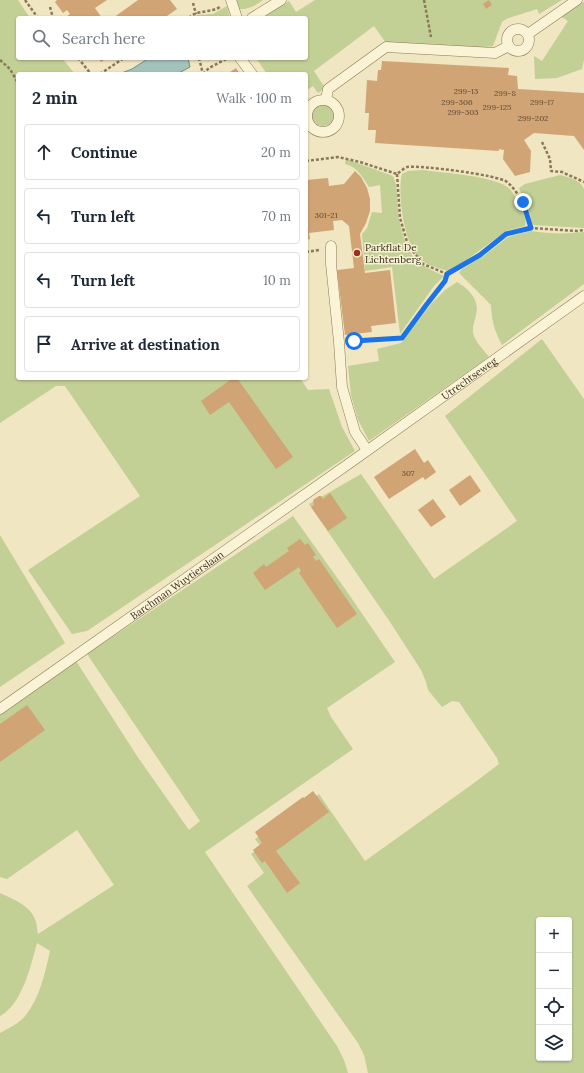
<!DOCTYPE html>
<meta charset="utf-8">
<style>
:root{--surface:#fff;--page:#f6f6f7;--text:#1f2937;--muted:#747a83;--line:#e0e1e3}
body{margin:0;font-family:Lora,serif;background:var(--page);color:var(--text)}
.controls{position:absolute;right:12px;bottom:12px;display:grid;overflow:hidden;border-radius:4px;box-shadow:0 1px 3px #0004}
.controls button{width:36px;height:36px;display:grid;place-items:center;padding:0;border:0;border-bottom:1px solid var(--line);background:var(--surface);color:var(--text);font:20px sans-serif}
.stop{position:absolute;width:12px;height:12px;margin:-9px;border:3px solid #1a73e8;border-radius:50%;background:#fff}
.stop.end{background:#1a73e8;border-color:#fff;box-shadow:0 1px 4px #0008}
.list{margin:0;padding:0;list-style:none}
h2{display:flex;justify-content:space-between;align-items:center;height:52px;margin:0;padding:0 16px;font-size:17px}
h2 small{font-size:13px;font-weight:400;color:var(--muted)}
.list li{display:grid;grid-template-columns:26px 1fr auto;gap:12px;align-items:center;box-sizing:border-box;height:56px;margin:0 8px 8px;padding:0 8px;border:1px solid var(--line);border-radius:4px}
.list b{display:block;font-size:15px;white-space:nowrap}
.list em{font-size:13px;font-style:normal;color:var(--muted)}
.icon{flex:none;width:22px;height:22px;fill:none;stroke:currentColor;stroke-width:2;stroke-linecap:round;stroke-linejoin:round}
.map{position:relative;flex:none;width:584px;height:1073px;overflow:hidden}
.search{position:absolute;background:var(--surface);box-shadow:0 1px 3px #0004;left:16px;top:16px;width:292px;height:44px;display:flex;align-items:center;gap:10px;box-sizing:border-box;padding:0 14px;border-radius:4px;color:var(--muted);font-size:15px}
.panel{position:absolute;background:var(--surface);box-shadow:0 1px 3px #0004;left:16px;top:72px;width:292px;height:308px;border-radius:4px}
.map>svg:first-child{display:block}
.green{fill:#c2cf95;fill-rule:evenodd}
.water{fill:#a4c2bc;stroke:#6a918b}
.building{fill:#d0a475}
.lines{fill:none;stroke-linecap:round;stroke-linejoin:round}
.service-casing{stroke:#8a7858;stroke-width:11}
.path{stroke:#8a7858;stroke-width:2.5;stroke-dasharray:3 2;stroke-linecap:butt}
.service{stroke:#faf3d5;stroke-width:10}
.route{stroke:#1a73e8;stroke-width:5}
.poi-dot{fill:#9c3025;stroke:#f7f0d1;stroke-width:1.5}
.labels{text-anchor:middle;stroke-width:3;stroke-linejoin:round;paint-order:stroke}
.number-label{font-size:8px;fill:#5f4b33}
.poi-label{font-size:10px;fill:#392d1d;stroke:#f7f0d1;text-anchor:start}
.street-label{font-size:10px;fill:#392d1d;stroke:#f7f0d1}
</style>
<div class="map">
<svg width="584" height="1073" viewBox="0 0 584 1073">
<rect width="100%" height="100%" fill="#f0e6c1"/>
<path class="green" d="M0,0H18L30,18H18V58H62L75,74H18V378H300L308,390L329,389L342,427L355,451L87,631L72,634L28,570L140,496L65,386H56L0,423Z
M235,0H263C254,6 249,10 238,9Z
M315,0H562L539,14L537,9L506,19L502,22L493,46L479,48L386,43L374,26L314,71L325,88L318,93L313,86L306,91V74H267L256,58H306V18L264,17L289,1L296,12Z
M584,2V60L582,69L557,78L535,79L534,56L542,61L568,21L560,16L579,3Z
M227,6L230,18H192L196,15L213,14Z
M312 115a11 11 0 1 1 22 0a11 11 0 1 1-22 0Z
M346,159L393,176C398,187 397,198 398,210C398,217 400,224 402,231C410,260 418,264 444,276L434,286L400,334L392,267L365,271L362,234L367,228L372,212L382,213L380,185L369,187C363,178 357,166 345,164Z
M423,170C443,173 497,176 510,189C514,194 517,200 520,205C523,212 527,218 525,226L506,231L461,264L448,271C437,268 426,265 418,257C404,242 397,193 402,174L408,171Z
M560,175C568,177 581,180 584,189C584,195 584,219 584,228L534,225L532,223L530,214L519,188L525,184Z
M531,231C549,234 566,234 584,232V284L502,345C494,330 492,321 491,305L459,273L462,269L484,256L508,237Z
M457,282C469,289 480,300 476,315C475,321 472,326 473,333C475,342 484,350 489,357L369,441L358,420L351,395L348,366L379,361L377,349L401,343L432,303L445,290Z
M542,339L584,399V1073H368L364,1055L358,1043L247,886L264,873L251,854L261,847L255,839L319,794L365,861L474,783L499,764L497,758L459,702L452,701L442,707L428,690L426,682L421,670L390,622L309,504L361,474L434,579L517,521L445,416ZM539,920H569V1058H539Z
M293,516L348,593L395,662L327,708L331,717L353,749L205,852L337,1046L344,1060L348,1073H0V1033C9,1028 20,1023 26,1015C40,997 45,973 50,951L37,943C31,965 22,1005 0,1016V893C14,900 31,905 36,922C37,926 37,930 38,934L114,885L77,830L7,879L0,877V712L76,661L137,756L189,830L200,821L87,654Z
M0,535L65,643L0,687Z"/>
<path class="water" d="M149,58H188L190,67L177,74H119L132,69Z"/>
<path class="building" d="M57,0H107L95,8L102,18H67L66,17L70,14L67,10L63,13L55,2Z
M138,0H170L177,9L164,18H113Z
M489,0L492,5L486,9L483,4Z
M98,58H107L101,62Z
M382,61L509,68L508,75L517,76L518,89L584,93V150L574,136L534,133L524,140L531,151L530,172L515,176L503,159L504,150L499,149V151L375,143L376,130H368L369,113H365L367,80L377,81L378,70H381Z
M236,68L240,74H227Z
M355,171L361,177L367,188L370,199V211L366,223L360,234L365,273L390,270L396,323L371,326L372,332L345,335L337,270L354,268L349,226L342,220L333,221L334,230L309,233L310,239L306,240V180L328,178L329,186L344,184Z
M233,378H237L293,457L276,469L229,402L210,415L201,401Z
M415,449L424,463L428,460L436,472L425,480L423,477L389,499L374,477Z
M470,475L481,491L460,506L449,490Z
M330,493L347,518L328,531L311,507L314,505L313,500L319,496H321L323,499Z
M433,499L446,517L431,527L418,510Z
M300,539L305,545L308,543L316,555L313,557L316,561L319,559L357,614L337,628L299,573L301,571L299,567L265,590L253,573L264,564L266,567L289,551L287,548Z
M27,705L45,730L0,762V724Z
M313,791L329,812L276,851L300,883L287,893L265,861L262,863L253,850L262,843L255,832L303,797L304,798Z"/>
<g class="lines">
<defs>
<g id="service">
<path d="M231,0L237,18"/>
<path d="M252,18L281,0"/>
<circle cx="518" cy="40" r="11"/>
<path d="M528,34L577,0"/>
<path d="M240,58L252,74"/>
<circle cx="323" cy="116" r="16"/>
<path d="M326,100L328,89L386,47L495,53L509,46"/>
<path d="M331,246V264L339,342L342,387L355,432L367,450"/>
<path id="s1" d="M0,709L354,460L584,296"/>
</g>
</defs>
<use href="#service" class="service-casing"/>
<path class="path" d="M25,0L38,18
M424,0L431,37
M193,3L196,14
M50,7L53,18
M189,18C196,10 210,13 220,7
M78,58L91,74
M199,58L203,74
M0,60L10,69L18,83
M100,74L124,58
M203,74L209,68L228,58
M542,142L550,159L551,171L562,172L584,182
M306,161L338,157L360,162L397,174C400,172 404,168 407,167C420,165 499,175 507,182C521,194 526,211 531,228
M397,174L400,218L408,245L423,264L447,274
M306,252L319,250
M352,341L402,338L427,304L445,281L447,274L480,255L506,234L516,231L531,228L577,231L584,230"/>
<use href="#service" class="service"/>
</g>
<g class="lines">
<path class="route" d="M354,341L402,338L427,304L445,281L447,274L480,255L506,234L531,228L523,202"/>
</g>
<circle class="poi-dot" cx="357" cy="253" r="4"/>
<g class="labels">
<g class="number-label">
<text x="466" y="94">299-13</text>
<text x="505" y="96">299-8</text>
<text x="457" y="105">299-306</text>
<text x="542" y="105">299-17</text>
<text x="497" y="110">299-125</text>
<text x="463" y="115">299-303</text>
<text x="533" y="121">299-202</text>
<text x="326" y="218">301-21</text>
<text x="408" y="476">307</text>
</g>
<g class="poi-label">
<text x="365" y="251">Parkflat De<tspan x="365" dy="12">Lichtenberg</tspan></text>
</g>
<g class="street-label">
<text dy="4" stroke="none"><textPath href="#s1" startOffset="574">Utrechtseweg</textPath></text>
<text dy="4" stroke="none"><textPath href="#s1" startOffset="216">Barchman Wuytierslaan</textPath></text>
</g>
</g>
</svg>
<div class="controls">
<button>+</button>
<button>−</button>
<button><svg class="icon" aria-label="locate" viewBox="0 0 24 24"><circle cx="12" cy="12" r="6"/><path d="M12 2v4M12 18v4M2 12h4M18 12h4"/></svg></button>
<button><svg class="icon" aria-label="layers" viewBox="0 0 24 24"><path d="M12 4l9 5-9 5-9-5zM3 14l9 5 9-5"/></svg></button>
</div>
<div class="stop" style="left:354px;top:341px"></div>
<div class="stop end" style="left:523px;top:202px"></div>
<div class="search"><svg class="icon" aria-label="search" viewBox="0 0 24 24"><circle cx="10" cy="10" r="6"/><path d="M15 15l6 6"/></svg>Search here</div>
<section class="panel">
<h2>2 min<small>Walk · 100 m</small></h2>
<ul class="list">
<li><svg class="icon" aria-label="ahead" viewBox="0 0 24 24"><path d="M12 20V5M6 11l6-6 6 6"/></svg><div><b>Continue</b></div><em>20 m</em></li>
<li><svg class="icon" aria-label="left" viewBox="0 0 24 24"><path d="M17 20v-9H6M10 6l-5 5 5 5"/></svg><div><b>Turn left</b></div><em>70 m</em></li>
<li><svg class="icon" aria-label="left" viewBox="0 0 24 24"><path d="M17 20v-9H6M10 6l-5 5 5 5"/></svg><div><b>Turn left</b></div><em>10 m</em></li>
<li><svg class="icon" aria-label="arrive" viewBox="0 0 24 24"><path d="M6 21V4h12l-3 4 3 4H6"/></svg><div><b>Arrive at destination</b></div></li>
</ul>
</section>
</div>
